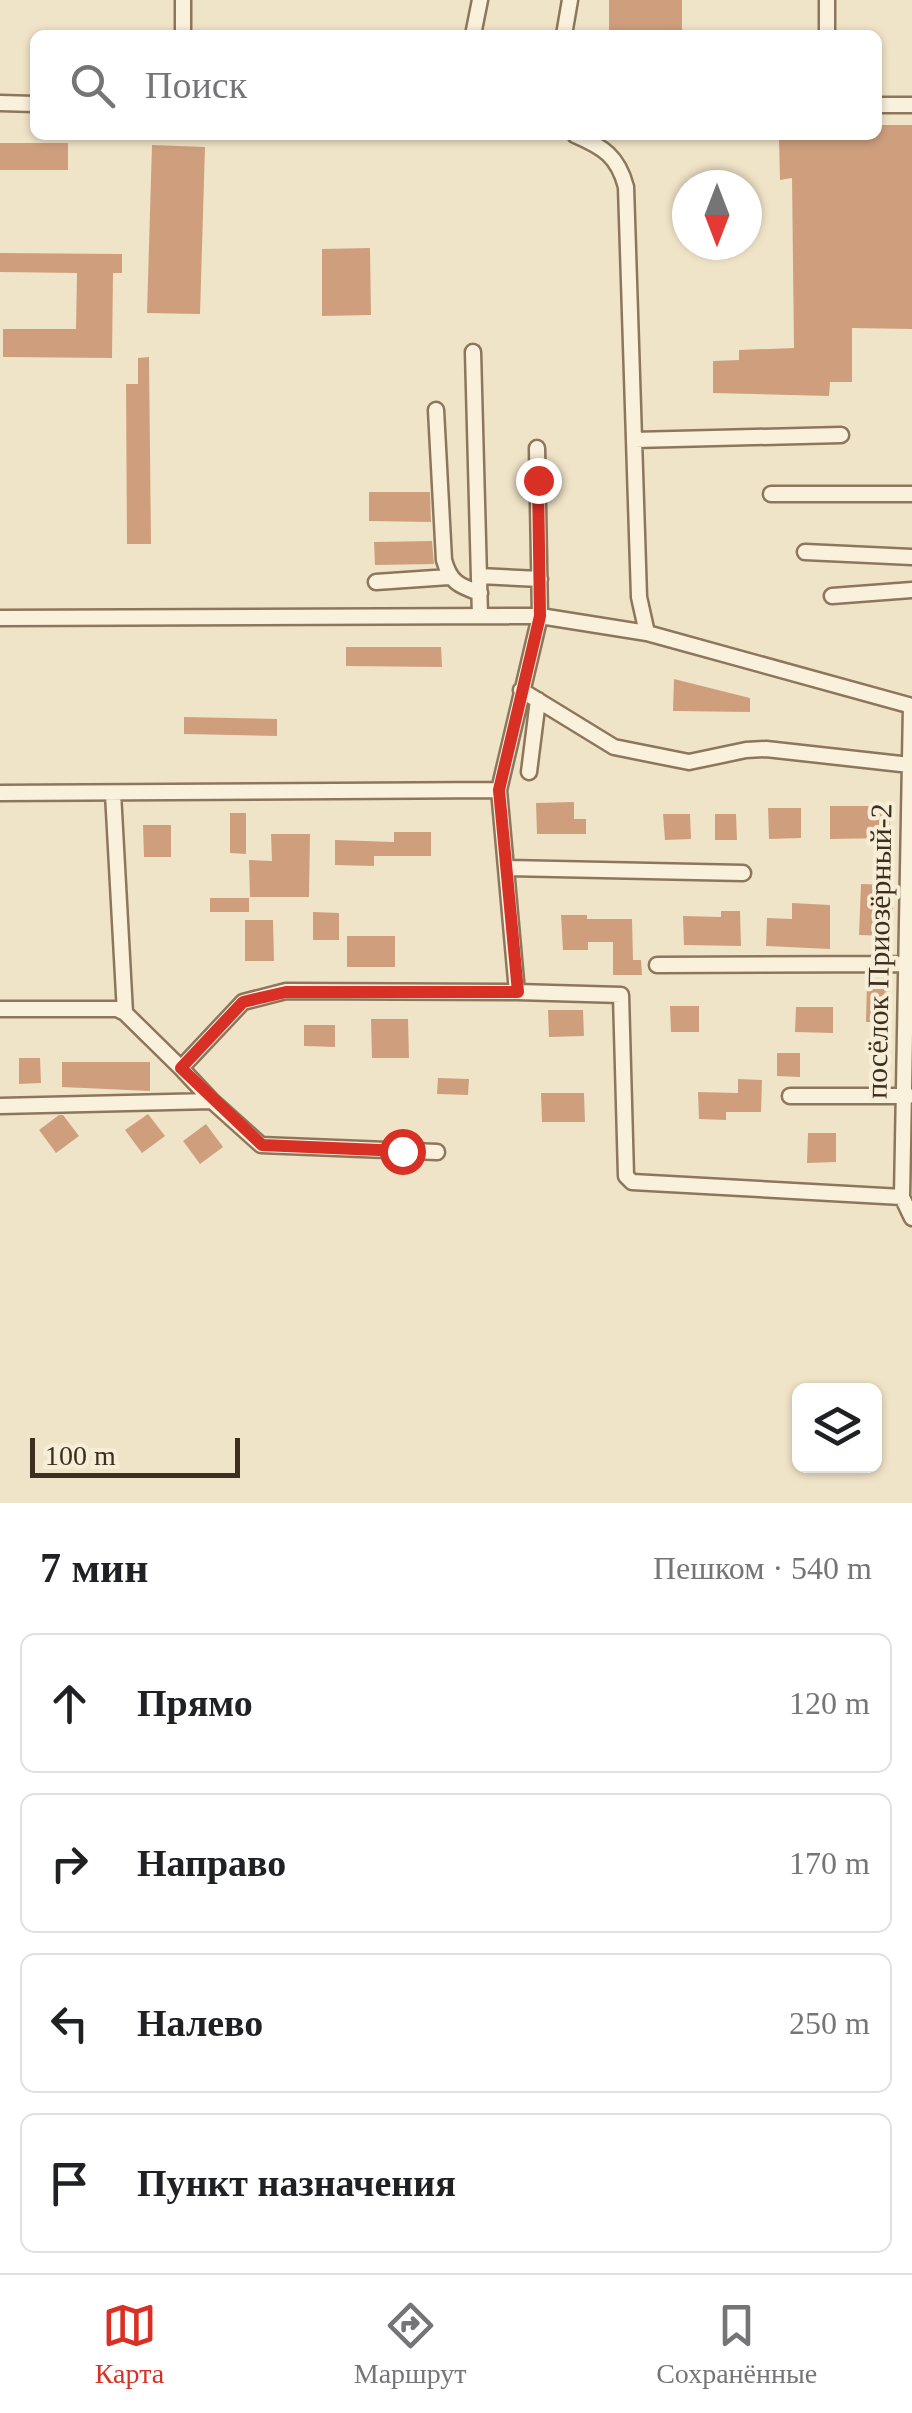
<!DOCTYPE html>
<html lang="ru">
<meta charset="utf-8">
<style>
:root{--surface:#fff;--page:#f6f6f6;--text:#202124;--muted:#757577;--line:#e0e0e0;--accent:#d93025}
body{margin:0;font-family:"Times New Roman",serif;background:var(--page);color:var(--text)}
.controls{position:absolute;right:30px;bottom:30px;display:grid;overflow:hidden;border-radius:15px;box-shadow:0 2px 8px #0004}
.controls button{width:90px;height:90px;display:grid;place-items:center;padding:0;border:0;border-bottom:2px solid var(--line);background:var(--surface);color:var(--text);font:50px sans-serif}
.compass{position:absolute;left:672px;top:170px;width:90px;height:90px;border-radius:50%;background:var(--surface);box-shadow:0 2px 8px #0004;rotate:180deg}
.scale{position:absolute;left:30px;bottom:25px;width:210px;box-sizing:border-box;padding-left:10px;border:5px solid #3d2e20;border-top:0;font-size:28px;line-height:35px;white-space:nowrap;color:#3d2e20;-webkit-text-stroke:8px #f7eed8;paint-order:stroke}
.stop{position:absolute;width:30px;height:30px;margin:-22px;border:8px solid #d93025;border-radius:50%;background:#fff}
.stop.end{background:#d93025;border-color:#fff;box-shadow:0 2px 10px #0008}
.list{margin:0;padding:0;list-style:none}
h2{display:flex;justify-content:space-between;align-items:center;height:130px;margin:0;padding:0 40px;font-size:42px}
h2 small{font-size:32px;font-weight:400;color:var(--muted)}
.list li{display:grid;grid-template-columns:65px 1fr auto;gap:30px;align-items:center;box-sizing:border-box;height:140px;margin:0 20px 20px;padding:0 20px;border:2px solid var(--line);border-radius:15px}
.list b{display:block;font-size:38px;white-space:nowrap}
.list em{font-size:32px;font-style:normal;color:var(--muted)}
.icon{flex:none;width:55px;height:55px;fill:none;stroke:currentColor;stroke-width:2;stroke-linecap:round;stroke-linejoin:round}
.map{position:relative;flex:none;width:912px;height:1503px;overflow:hidden}
.search{position:absolute;background:var(--surface);box-shadow:0 2px 8px #0004;left:30px;right:30px;top:30px;height:110px;display:flex;align-items:center;gap:25px;box-sizing:border-box;padding:0 35px;border-radius:15px;color:var(--muted);font-size:38px}
.sheet{height:770px;background:var(--surface)}
nav{display:flex;justify-content:space-around;align-items:center;box-sizing:border-box;height:140px;border-top:2px solid var(--line);background:var(--surface);font-size:28px;color:var(--muted)}
nav a{display:grid;justify-items:center;gap:5px}
nav .on{color:var(--accent)}
.map>svg:first-child{display:block}
.building{fill:#cf9f7d}
.lines{fill:none;stroke-linecap:round;stroke-linejoin:round}
.minor-casing{stroke:#8d765c;stroke-width:19}
.minor{stroke:#faf1dc;stroke-width:14}
.route{stroke:#d93025;stroke-width:12}
.labels{text-anchor:middle;stroke-width:8;stroke-linejoin:round;paint-order:stroke}
.street-label{font-size:30px;fill:#3d2e20;stroke:#f7eed8}
</style>
<div class="map">
<svg width="912" height="1503" viewBox="0 0 912 1503">
<rect width="100%" height="100%" fill="#f0e4c8"/>
<path class="building" d="M609,0H682V35H609Z
M877,125H912V329L852,328V382H830L829,396L713,393V361L739,360V350L794,348L792,178L780,180L779,139H791V135H877Z
M0,143H68V170H0Z
M152,145L205,147L200,314L147,313Z
M370,248L371,315L322,316V249Z
M0,253L122,254V273H113L112,358L3,357V329H76L77,273L0,272Z
M149,357L151,544H127L126,384H138V358Z
M369,492H430L431,522L369,521Z
M432,541L434,564L375,565L374,542Z
M346,647H441L442,667L346,666Z
M674,679L750,698V712L673,711Z
M184,717L277,719V736L184,734Z
M574,802V819H586V834H537L536,803Z
M830,806H890V838L830,839Z
M768,808H801V838L769,839Z
M230,813H246V854L230,853Z
M663,814H690L691,839L665,840Z
M715,814H736L737,840H715Z
M143,825H171V857H144Z
M394,832H431V856H374V866L335,865V840L394,842Z
M271,834H310L309,897H250L249,860L272,861Z
M861,884L894,885L891,936L859,935Z
M210,898H249V912H210Z
M792,903L830,905V949L766,946L767,918L792,919Z
M721,911H740L741,946L684,945L683,916L721,917Z
M313,912L339,913V940H313Z
M561,915H587V919H632L633,960H641L642,975H613V942H588V950H563Z
M245,920H273L274,961H245Z
M347,936H395V967H347Z
M867,978H890L888,1022H866Z
M670,1006H699V1032H671Z
M796,1007H833V1033L795,1032Z
M548,1010H583L584,1036L549,1037Z
M371,1019H408L409,1058H372Z
M304,1025H335V1047L304,1046Z
M777,1053H800V1077L777,1076Z
M19,1058H40L41,1083L19,1084Z
M62,1062H150V1091L62,1087Z
M438,1078L469,1079L468,1095L437,1094Z
M738,1079L762,1080L761,1112H726V1120L699,1119L698,1092L738,1093Z
M541,1093H584L585,1122H542Z
M148,1114L165,1136L142,1153L125,1130Z
M59,1115H63L79,1136L56,1153L39,1130Z
M206,1124L223,1147L200,1164L183,1141Z
M808,1133H836V1162L807,1163Z"/>
<g class="lines">
<defs>
<path id="minor" d="M827,0V35
M183,35V0
M473,35L480,0
M564,35L570,0
M0,103L35,104
M877,105H912
M575,135C603,147 618,156 626,187L639,597L647,633
M473,352L480,616
M436,410L444,560C450,582 459,586 480,593
M634,440L841,435
M771,494H912
M805,552L912,557
M479,576L540,579
M376,582L449,577
M832,596L912,590
M0,618L540,616L647,633L912,706
M521,690L614,747L689,762L746,750L766,749L910,765
M911,706L902,1197L912,1218
M529,772L538,700
M0,793L499,790
M113,793L125,1013L181,1068
M508,868L743,873
M657,965L906,964
M517,992L621,995L626,1176L632,1182L902,1197
M0,1009H117L125,1013
M790,1096H909
M0,1106L212,1101
M437,1152L261,1145L212,1101L181,1068L243,1002L286,991L517,992L499,790L540,616L537,448"/>
</defs>
<use href="#minor" class="minor-casing"/>
<use href="#minor" class="minor"/>
</g>
<g class="lines">
<path class="route" d="M402,1151L262,1145L181,1068L243,1002L286,992H518L499,790L540,616L538,480"/>
</g>
<g class="labels">
<g class="street-label">
<text transform="translate(879 951) rotate(-89)" y="10">посёлок Приозёрный-2</text>
</g>
</g>
</svg>
<div class="controls">
<button><svg class="icon" aria-label="layers" viewBox="0 0 24 24"><path d="M12 4l9 5-9 5-9-5zM3 14l9 5 9-5"/></svg></button>
</div>
<svg class="compass" viewBox="-18 -18 36 36"><path d="M0-13l5 13h-10z" fill="#e53935"/><path d="M0 13l5-13h-10z" fill="#757577"/></svg>
<div class="scale">100 m</div>
<div class="stop" style="left:402px;top:1151px"></div>
<div class="stop end" style="left:538px;top:480px"></div>
<div class="search"><svg class="icon" aria-label="search" viewBox="0 0 24 24"><circle cx="10" cy="10" r="6"/><path d="M15 15l6 6"/></svg>Поиск</div>
</div>
<section class="sheet">
<h2>7 мин<small>Пешком · 540 m</small></h2>
<ul class="list">
<li><svg class="icon" aria-label="ahead" viewBox="0 0 24 24"><path d="M12 20V5M6 11l6-6 6 6"/></svg><div><b>Прямо</b></div><em>120 m</em></li>
<li><svg class="icon" aria-label="right" viewBox="0 0 24 24"><path d="M7 20v-9h11M14 6l5 5-5 5"/></svg><div><b>Направо</b></div><em>170 m</em></li>
<li><svg class="icon" aria-label="left" viewBox="0 0 24 24"><path d="M17 20v-9H6M10 6l-5 5 5 5"/></svg><div><b>Налево</b></div><em>250 m</em></li>
<li><svg class="icon" aria-label="arrive" viewBox="0 0 24 24"><path d="M6 21V4h12l-3 4 3 4H6"/></svg><div><b>Пункт назначения</b></div></li>
</ul>
</section>
<nav>
<a class="on"><svg class="icon" aria-label="map" viewBox="0 0 24 24"><path d="M3 6l6-2 6 2 6-2v14l-6 2-6-2-6 2zM9 4v14M15 6v14"/></svg>Карта</a>
<a><svg class="icon" aria-label="directions" viewBox="0 0 24 24"><path d="M12 3l9 9-9 9-9-9zM9 14v-3h6M13 9l2 2-2 2"/></svg>Маршрут</a>
<a><svg class="icon" aria-label="saved" viewBox="0 0 24 24"><path d="M7 4h10v16l-5-4-5 4z"/></svg>Сохранённые</a>
</nav>
